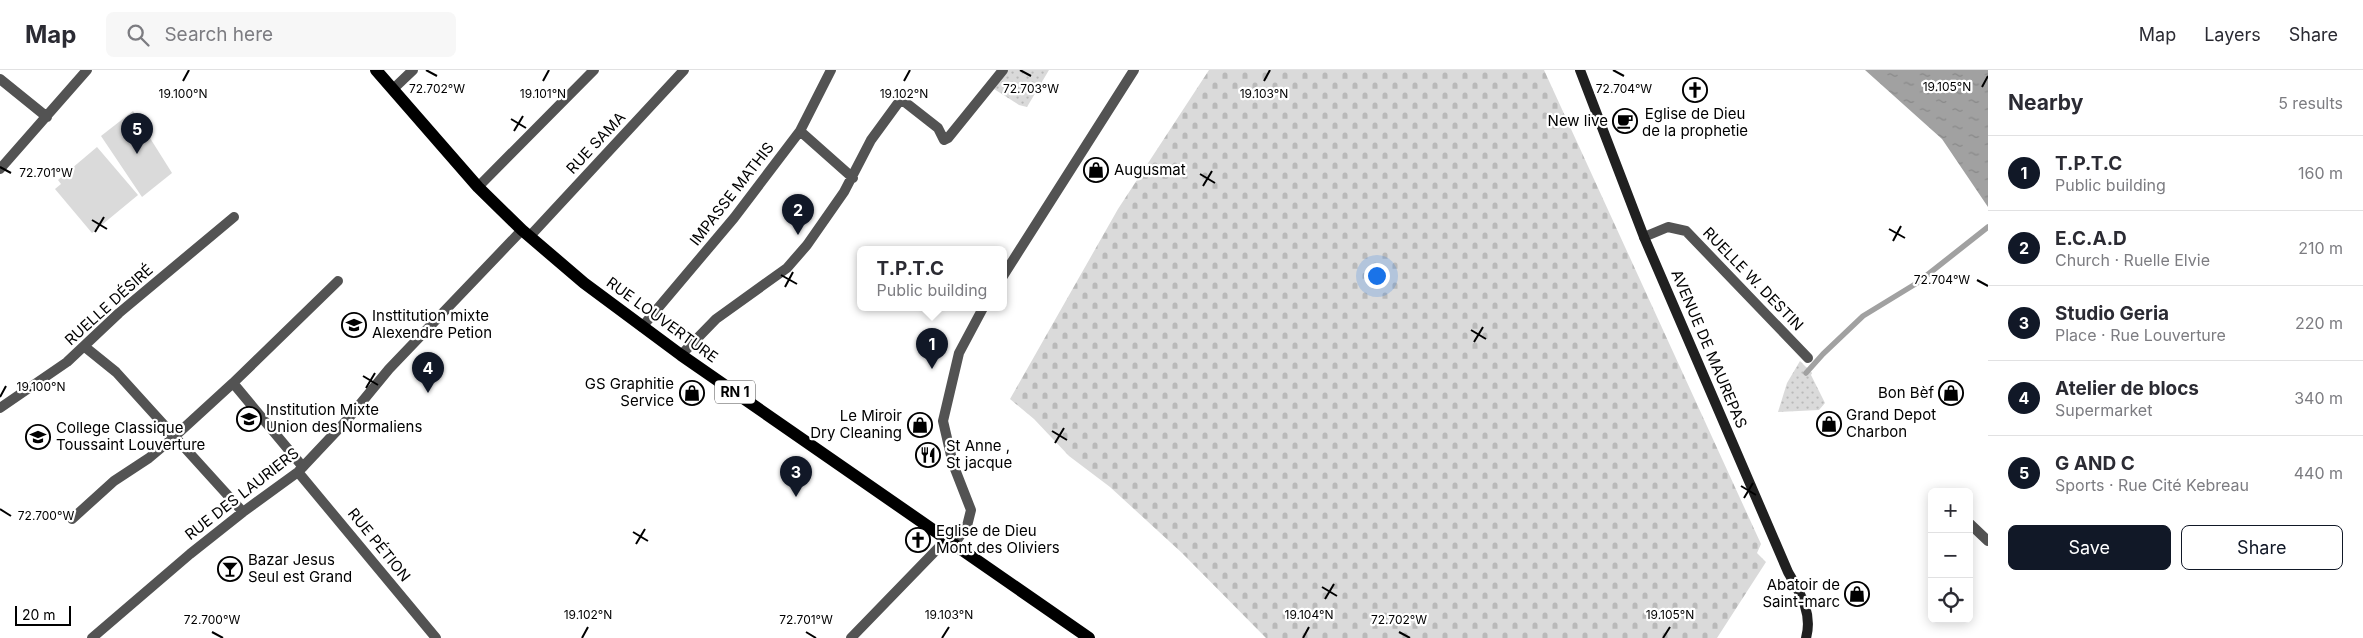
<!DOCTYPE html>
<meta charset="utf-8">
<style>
:root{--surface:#fff;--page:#f7f7f7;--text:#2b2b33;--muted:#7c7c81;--line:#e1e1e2;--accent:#111827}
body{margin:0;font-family:Inter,sans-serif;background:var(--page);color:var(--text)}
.controls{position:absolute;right:15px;bottom:15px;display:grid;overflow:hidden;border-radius:8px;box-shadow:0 2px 12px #0003}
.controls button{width:45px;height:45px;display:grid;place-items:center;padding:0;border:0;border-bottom:1px solid var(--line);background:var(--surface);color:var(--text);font:25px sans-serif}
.scale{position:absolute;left:15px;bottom:12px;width:56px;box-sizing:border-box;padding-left:5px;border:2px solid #000;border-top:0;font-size:14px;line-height:18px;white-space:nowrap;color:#000;-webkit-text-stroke:4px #fff;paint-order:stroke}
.you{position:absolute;left:1376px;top:205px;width:18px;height:18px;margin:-12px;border:4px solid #fff;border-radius:50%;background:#1a73e8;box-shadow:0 0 0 8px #1a73e833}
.badge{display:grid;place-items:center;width:32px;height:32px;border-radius:50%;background:var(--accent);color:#fff;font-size:16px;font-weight:700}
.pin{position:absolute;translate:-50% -41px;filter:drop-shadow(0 1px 2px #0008)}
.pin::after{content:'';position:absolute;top:26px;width:18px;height:15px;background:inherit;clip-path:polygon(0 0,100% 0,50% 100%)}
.popup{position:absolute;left:857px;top:176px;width:150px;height:65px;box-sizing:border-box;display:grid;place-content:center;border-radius:8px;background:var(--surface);filter:drop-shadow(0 1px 4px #0005);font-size:16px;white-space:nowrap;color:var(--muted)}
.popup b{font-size:19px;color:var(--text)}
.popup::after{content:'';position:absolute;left:50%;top:100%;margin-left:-10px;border:10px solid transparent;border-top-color:var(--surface)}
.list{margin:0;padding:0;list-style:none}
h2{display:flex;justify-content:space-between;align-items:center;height:65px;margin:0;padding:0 20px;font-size:21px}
h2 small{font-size:16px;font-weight:400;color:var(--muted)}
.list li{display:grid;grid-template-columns:32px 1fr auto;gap:15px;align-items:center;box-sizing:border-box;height:75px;padding:0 20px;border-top:1px solid var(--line)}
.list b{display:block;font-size:19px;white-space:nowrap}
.list p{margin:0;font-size:16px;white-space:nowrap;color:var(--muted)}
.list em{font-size:16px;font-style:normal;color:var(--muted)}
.actions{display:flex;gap:10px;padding:15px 20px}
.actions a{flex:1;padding:11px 0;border:1px solid var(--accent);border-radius:8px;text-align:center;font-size:18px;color:var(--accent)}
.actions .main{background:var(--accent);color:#fff}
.icon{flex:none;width:28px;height:28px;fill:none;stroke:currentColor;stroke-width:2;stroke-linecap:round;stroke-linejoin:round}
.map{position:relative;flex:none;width:1988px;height:568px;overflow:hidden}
header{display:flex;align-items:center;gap:30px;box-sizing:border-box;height:70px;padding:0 25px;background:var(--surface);border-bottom:1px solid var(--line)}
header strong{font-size:24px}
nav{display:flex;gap:28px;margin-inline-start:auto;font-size:18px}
.search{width:350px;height:45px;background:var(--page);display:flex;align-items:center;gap:12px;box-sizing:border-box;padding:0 18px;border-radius:8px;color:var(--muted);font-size:19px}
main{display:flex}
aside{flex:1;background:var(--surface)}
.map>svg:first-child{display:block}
.grass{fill:url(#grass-dots)}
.cemetery{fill:url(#cemetery-stones)}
.pitch{fill:#dadada}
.water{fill:url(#water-ripples)}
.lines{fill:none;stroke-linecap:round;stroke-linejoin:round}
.stream{stroke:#a1a1a1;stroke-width:5.5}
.street{stroke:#535353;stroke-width:10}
.secondary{stroke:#202020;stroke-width:10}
.primary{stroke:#000;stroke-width:12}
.ticks{fill:none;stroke:#000;stroke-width:2}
.labels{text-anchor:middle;stroke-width:4.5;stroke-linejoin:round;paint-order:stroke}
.shield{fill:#fff;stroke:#4c4c4c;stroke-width:1}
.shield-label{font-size:14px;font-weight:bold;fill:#000}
.poi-label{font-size:15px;fill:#000;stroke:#fff;text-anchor:start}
.street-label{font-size:15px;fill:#000;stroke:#fff}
.ticks-label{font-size:12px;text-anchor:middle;fill:#000;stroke:#fff;stroke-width:4.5;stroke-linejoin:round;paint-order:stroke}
</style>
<header>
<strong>Map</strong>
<div class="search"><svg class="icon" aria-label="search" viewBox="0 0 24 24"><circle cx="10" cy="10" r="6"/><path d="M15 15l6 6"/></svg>Search here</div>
<nav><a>Map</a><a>Layers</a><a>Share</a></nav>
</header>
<main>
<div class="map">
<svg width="1988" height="568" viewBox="0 0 1988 568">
<defs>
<pattern id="grass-dots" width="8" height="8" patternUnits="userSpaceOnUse" patternTransform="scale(1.25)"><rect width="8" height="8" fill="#dadada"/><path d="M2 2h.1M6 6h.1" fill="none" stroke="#b9b9b9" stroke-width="1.8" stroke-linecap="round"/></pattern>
<pattern id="cemetery-stones" width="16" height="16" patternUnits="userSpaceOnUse" patternTransform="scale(1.25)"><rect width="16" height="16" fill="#dadada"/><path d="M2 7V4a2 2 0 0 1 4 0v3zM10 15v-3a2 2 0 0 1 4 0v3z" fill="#b9b9b9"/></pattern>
<pattern id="water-ripples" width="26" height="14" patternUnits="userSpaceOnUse" patternTransform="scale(1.25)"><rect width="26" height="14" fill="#a1a1a1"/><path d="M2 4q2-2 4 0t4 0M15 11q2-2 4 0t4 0" fill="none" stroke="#898989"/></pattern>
</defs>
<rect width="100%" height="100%" fill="#fff"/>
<path class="grass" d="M1008,0H1049L1027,37L1019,35L994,19Z
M1800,291L1812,303L1811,305L1825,333L1819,340L1778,342L1787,313Z"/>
<path class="cemetery" d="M1209,0H1544L1761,474L1757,483L1766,492L1717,568H1266L1182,483L1110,417L1069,386L1034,349L1010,329L1118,139Z"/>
<path class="pitch" d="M133,41L172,103L142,127L101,66Z
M97,77L138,125L92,163L55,119L61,114L58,110Z"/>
<path class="water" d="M1865,0H1988V137L1942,69Z"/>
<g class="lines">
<path class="stream" d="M1806,303L1823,284L1863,246L1917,213L1988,157"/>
<path class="street" d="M0,9L47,47
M393,19L413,0
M800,61L853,108
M0,99L87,0
M478,117L594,0
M530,166L684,0
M1644,167L1668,157L1686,161L1808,288
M1003,206L1134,0
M642,257L734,148L800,61L831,0
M85,277L116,302L243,442
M681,285L716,249L787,198L807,175L844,122L871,70L901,29L938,58L944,70L948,68L1003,0
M233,313L303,397
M0,338L67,292L119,243L234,147
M298,402L436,568
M72,449L114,411L149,388L174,367L233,313L338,211
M1969,453L1988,471
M954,474L967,456L971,440L953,394L943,351L959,283L983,238
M92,568L190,484L243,442L298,402L347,350L389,299L522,160
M851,568L947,469"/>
<path class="secondary" d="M1580,0L1644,167L1788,502C1800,523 1813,543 1806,568"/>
<path class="primary" d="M376,0L478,117L522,160L584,213L681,285L1089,568"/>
</g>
<path class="ticks" d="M426,0L437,6M1020,0L1031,6M1613,0L1624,6M183,11L189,0M543,11L549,0M904,11L910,0M1264,11L1270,0M1982,17L1988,6M511,49L526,58M514,61L523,46M0,97L11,103M1200,104L1215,113M1203,116L1212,101M92,150L107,159M1889,159L1905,168M95,162L104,147M1893,171L1901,156M781,205L797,214M1977,210L1988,216M785,217L793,202M1471,260L1486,269M1474,272L1483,257M363,306L378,315M366,318L375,303M0,327L6,316M1052,361L1067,370M1055,373L1064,358M1741,416L1756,425M1744,428L1753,413M0,439L11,446M633,462L648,471M636,474L645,459M1322,517L1337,526M1325,529L1334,514M212,562L223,568M806,562L816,568M1399,562L1410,568M582,568L588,557M942,568L949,557M1303,568L1309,557M1663,568L1670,557"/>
<defs>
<symbol id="church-ring" viewBox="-11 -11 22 22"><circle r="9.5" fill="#fff" stroke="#000" stroke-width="1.5"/><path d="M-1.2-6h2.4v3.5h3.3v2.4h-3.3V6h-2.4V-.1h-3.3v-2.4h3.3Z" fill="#000"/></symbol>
<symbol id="cafe-ring" viewBox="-11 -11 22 22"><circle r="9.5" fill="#fff" stroke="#000" stroke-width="1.5"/><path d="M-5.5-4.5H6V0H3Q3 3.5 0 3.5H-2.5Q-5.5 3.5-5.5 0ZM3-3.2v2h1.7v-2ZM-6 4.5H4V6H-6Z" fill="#000"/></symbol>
<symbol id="shop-ring" viewBox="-11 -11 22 22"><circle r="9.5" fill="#fff" stroke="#000" stroke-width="1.5"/><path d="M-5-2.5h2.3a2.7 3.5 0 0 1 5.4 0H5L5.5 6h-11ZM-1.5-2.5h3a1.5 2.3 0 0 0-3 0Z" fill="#000"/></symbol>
<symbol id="school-ring" viewBox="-11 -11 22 22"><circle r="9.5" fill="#fff" stroke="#000" stroke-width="1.5"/><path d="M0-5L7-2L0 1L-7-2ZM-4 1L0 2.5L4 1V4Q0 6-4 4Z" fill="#000"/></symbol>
<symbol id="restaurant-ring" viewBox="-11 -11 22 22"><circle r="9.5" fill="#fff" stroke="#000" stroke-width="1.5"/><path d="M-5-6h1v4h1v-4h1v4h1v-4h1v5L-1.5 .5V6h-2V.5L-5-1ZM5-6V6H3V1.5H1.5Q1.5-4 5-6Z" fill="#000"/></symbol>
<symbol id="bar-ring" viewBox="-11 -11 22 22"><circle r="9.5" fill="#fff" stroke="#000" stroke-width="1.5"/><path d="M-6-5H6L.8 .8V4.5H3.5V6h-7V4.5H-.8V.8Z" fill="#000"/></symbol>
</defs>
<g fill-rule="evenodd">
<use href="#church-ring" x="1681" y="6" width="28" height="28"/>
<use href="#cafe-ring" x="1611" y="37" width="28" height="28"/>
<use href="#shop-ring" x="1082" y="86" width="28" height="28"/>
<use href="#school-ring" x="340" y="241" width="28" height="28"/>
<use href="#shop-ring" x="678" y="309" width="28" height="28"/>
<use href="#shop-ring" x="1937" y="309" width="28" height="28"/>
<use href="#school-ring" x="235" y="335" width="28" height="28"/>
<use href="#shop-ring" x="1815" y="340" width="28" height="28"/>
<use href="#shop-ring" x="906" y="341" width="28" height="28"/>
<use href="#school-ring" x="24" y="353" width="28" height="28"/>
<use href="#restaurant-ring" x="914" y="371" width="28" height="28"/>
<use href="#church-ring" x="904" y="456" width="28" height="28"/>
<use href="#bar-ring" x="216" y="485" width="28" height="28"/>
<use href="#shop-ring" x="1843" y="510" width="28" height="28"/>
</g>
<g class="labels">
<rect class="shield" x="715" y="310.5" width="40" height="23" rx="4"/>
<g class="shield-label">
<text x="735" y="327">RN 1</text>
</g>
<g class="poi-label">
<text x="1695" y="49" text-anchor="middle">Eglise de Dieu<tspan x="1695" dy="17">de la prophetie</tspan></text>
<text x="1608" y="56" text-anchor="end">New live</text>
<text x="1114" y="105">Augusmat</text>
<text x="372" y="251">Insttitution mixte<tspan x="372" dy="17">Alexendre Petion</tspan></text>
<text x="674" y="319" text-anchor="end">GS Graphitie<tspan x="674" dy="17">Service</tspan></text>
<text x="1934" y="328" text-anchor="end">Bon Bèf</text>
<text x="266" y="345">Institution Mixte<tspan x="266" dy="17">Union des Normaliens</tspan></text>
<text x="1846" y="350">Grand Depot<tspan x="1846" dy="17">Charbon</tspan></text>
<text x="902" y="351" text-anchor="end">Le Miroir<tspan x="902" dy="17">Dry Cleaning</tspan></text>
<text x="56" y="363">College Classique<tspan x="56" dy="17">Toussaint Louverture</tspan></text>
<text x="946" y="381">St Anne ,<tspan x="946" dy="17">St jacque</tspan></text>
<text x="936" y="466">Eglise de Dieu<tspan x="936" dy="17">Mont des Oliviers</tspan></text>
<text x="248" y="495">Bazar Jesus<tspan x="248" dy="17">Seul est Grand</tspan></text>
<text x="1840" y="520" text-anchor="end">Abatoir de<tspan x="1840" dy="17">Saint-marc</tspan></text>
</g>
<g class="street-label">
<text transform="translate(596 73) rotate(-47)" y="5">RUE SAMA</text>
<text transform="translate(732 124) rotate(-52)" y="5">IMPASSE MATHIS</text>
<text transform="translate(1753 209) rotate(46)" y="5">RUELLE W. DESTIN</text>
<text transform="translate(109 235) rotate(-42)" y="5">RUELLE DÉSIRÉ</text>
<text transform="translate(662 250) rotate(36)" y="5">RUE LOUVERTURE</text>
<text transform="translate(1709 279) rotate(67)" y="5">AVENUE DE MAUREPAS</text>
<text transform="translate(242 424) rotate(-38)" y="5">RUE DES LAURIERS</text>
<text transform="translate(379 475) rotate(51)" y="5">RUE PÉTION</text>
</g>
</g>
<g class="ticks-label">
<text x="1947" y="21">19.105°N</text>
<text x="1624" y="23">72.704°W</text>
<text x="437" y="23">72.702°W</text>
<text x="1031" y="23">72.703°W</text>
<text x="183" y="28">19.100°N</text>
<text x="543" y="28">19.101°N</text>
<text x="904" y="28">19.102°N</text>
<text x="1264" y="28">19.103°N</text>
<text x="46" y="107">72.701°W</text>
<text x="1942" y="214">72.704°W</text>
<text x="41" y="321">19.100°N</text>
<text x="46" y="450">72.700°W</text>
<text x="588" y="549">19.102°N</text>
<text x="949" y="549">19.103°N</text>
<text x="1309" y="549">19.104°N</text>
<text x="1670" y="549">19.105°N</text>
<text x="212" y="554">72.700°W</text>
<text x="806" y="554">72.701°W</text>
<text x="1399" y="554">72.702°W</text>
</g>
</svg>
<div class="controls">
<button>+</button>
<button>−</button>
<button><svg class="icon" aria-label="locate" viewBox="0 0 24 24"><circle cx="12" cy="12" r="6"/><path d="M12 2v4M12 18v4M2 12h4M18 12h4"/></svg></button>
</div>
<div class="scale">20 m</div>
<div class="you"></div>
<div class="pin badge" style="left:932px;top:299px">1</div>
<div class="popup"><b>T.P.T.C</b>Public building</div>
<div class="pin badge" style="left:798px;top:165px">2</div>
<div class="pin badge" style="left:796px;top:427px">3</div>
<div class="pin badge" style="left:428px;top:323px">4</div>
<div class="pin badge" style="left:137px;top:84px">5</div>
</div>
<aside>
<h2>Nearby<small>5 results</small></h2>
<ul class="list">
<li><span class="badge">1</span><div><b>T.P.T.C</b><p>Public building</p></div><em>160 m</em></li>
<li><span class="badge">2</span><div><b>E.C.A.D</b><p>Church · Ruelle Elvie</p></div><em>210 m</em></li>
<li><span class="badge">3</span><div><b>Studio Geria</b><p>Place · Rue Louverture</p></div><em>220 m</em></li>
<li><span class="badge">4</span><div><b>Atelier de blocs</b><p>Supermarket</p></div><em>340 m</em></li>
<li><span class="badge">5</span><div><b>G AND C</b><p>Sports · Rue Cité Kebreau</p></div><em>440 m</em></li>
</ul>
<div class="actions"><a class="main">Save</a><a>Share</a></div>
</aside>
</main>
